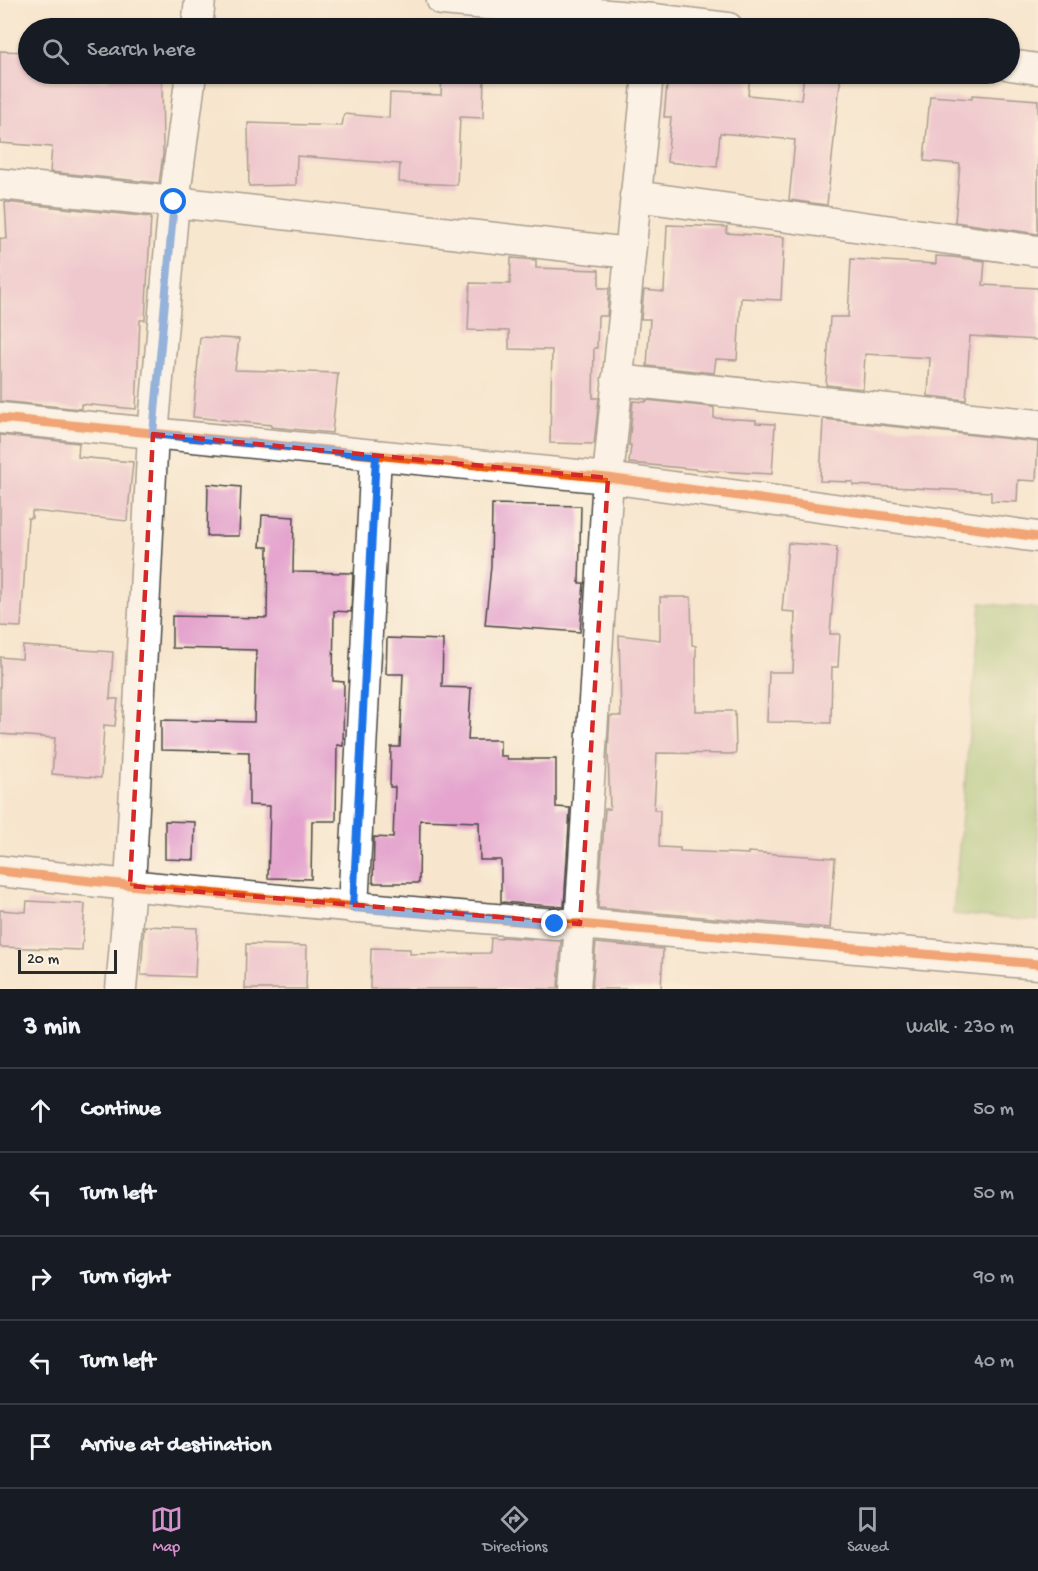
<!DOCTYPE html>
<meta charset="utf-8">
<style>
:root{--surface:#171b24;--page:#20242c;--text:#f1f3f6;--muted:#9ea1a6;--line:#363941;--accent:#d690ce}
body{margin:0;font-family:"Gochi Hand",sans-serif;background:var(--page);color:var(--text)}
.scale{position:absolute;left:18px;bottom:15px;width:99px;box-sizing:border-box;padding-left:6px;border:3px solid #2b2b2b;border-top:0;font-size:16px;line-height:21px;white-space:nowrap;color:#2b2b2b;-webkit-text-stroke:4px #fcf5e5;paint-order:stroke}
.stop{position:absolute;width:18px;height:18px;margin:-14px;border:4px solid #1a73e8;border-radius:50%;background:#fff}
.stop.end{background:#1a73e8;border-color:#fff;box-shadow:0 2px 6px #0008}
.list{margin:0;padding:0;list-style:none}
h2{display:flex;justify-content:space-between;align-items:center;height:78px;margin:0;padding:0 24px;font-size:26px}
h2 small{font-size:20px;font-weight:400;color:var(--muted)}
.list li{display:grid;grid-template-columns:39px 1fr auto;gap:18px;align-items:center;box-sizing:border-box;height:84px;padding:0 24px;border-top:2px solid var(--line)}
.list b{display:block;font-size:22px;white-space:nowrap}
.list em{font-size:20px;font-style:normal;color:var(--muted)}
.icon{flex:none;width:33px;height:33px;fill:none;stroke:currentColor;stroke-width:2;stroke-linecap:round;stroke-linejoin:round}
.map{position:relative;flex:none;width:1038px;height:989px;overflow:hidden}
.search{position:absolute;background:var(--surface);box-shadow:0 2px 4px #0004;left:18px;right:18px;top:18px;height:66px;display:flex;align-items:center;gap:15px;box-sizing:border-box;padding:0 21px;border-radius:33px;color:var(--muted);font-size:22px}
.sheet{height:498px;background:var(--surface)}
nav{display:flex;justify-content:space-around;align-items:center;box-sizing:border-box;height:84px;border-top:2px solid var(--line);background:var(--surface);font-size:16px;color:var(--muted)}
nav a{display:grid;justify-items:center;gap:3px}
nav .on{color:var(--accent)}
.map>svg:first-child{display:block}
.green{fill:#98c26f;stroke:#62764d;stroke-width:1.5}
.building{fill:#e4a4ce}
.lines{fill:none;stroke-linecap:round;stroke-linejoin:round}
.street-casing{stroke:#4a4743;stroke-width:33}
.street{stroke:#fff;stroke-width:30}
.cycleway-casing{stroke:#fcf5e5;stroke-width:13}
.cycleway{stroke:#e8590c;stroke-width:9}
.route{stroke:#1a73e8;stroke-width:8}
.marked{fill:none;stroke:#d62828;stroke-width:4.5;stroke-dasharray:12 8;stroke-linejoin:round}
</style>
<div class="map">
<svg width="1038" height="989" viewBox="0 0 1038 989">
<rect width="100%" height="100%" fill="#fcf5e5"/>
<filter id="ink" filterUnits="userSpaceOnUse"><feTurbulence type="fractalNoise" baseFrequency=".0167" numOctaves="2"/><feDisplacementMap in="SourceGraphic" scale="12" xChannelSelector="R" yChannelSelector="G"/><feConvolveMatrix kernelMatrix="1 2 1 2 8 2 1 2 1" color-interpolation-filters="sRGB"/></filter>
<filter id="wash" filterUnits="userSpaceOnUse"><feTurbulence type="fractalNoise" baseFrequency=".008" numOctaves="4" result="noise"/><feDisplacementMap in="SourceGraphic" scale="24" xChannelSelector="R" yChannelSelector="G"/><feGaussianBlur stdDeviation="1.35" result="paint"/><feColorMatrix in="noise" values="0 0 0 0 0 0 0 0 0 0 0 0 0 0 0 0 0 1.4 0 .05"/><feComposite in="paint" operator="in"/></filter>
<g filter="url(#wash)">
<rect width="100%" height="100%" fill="#f7e6cd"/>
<path class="green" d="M981,603L1038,609V921L953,914Z"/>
<g id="blocks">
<path class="building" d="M0,51L28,52V74H45V81H108L109,74H162L163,154L159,183L50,172L52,147L0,143Z
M442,74H484L483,118L460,117L457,185L399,182L400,164L297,156L296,185L249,186L248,123L342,126L344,114L389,118L390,93L441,95Z
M668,74H750L748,95L801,100L804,74H841L827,205L789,200L795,140L720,133L717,167L667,162L671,117H664Z
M972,95L1038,100V234L955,222L960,164L924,161L930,96L972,99Z
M5,202L151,217L145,320H140L136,409L81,404V409L0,401V238L7,239Z
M667,225L727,227L726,233L784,237L781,300L741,298L737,360L716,359L714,373L647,366L650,319H641L644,290L664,292Z
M936,256L952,257L985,261L983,285L1038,288V340L970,336L966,400L928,396L930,358L865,354L863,389L826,385L830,317H848L851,259L936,264Z
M511,258L536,260V268L599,270V288H609L607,316H598L597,348H594L593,398H599L594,444L550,443L552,350L509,349V331L468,330L470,283L510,284Z
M200,337L239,339L235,370L338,373L332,433L271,427V425L193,417Z
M646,400L712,407L714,408V418L756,420V423L775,424L772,474L715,471L629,463L631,445H629L633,401L646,402Z
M823,419L1038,442L1036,481L1018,480L1017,502L991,501V492L853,485V482L820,481Z
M0,435L79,443L78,457L133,462L127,521L32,511V518H28L21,627L0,626Z
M208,484L241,487L239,536H207Z
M492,504L581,506L579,583H584L580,632L485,625L491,566Z
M262,515L294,517L293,572L353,573L351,612L334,611L333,681L344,682L343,746L337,745L336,821H312L311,879L268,878L270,806L249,805V752L161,750V720L254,722L256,650L172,648V616L267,618L268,547H260Z
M788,543L837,547L830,634H840L838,667H832L831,723L767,722L769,672H793L795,612L782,611Z
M660,597H691L692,645L696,646V711H735L736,754L657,753L654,810H660L659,847L680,848V851L748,854V852L835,858L830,928L598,908L605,809H610L608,752L610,716H621L619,635L660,640Z
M387,638L443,640L442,687L471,688L468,740H500V756H507V759H556V807L570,808L564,907L501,902V860H480L479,822L420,820L419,883H373L374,837L393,838L395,787H390L391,747H400L403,674H386Z
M23,646L113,652L110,699H118L115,726L104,725L101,778L52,774L55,738L0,734V657L22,659Z
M165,821L195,822L194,860L165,859Z
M27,901L85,904L82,950L0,947V910L26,912Z
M144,926L197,928L195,977L141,975Z
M501,937L561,941L558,989H370L371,948L410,949V954L490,953L491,938L501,939Z
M596,943L663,949L661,989H592Z
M246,944L307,946L306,989H245Z"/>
</g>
</g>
<g filter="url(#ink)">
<use href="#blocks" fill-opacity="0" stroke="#4a4743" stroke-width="1.5"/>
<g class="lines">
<defs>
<path id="street" d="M442,0L653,19L728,28
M197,28L200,0
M1010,65L1038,69
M0,184L174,202L630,253
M635,196L1038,251
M617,380L1038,425
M0,418L608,478L1038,537
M0,871C185,892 370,909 555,924H580L1038,964
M353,908L376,455
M121,989L130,886L153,434L174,202L191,74
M575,989L580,924L608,478L648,74"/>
</defs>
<use href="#street" class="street-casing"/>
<use href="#street" class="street"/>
<defs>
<path id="cycleway" d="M0,418L608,478L1038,537
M0,871C185,892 370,909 555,924H580L1038,964"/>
</defs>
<use href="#cycleway" class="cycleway-casing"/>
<use href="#cycleway" class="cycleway"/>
</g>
</g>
<g class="lines" filter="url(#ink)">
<path class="route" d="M174,202L153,434L376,455L353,908L555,924"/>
</g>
<path d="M0 0H1038V989H0ZM153,434L608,478L580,924L130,886Z" fill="#f7e6cd" fill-opacity=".55" fill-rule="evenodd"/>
<path class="marked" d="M153,434L608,478L580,924L130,886Z"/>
</svg>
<div class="scale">20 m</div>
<div class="stop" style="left:174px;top:202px"></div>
<div class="stop end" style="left:555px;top:924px"></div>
<div class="search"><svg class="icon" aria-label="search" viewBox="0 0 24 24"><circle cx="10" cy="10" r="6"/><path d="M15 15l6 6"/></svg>Search here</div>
</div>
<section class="sheet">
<h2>3 min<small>Walk · 230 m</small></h2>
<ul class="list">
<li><svg class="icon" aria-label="ahead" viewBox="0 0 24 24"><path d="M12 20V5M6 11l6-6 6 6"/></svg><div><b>Continue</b></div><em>50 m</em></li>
<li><svg class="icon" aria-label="left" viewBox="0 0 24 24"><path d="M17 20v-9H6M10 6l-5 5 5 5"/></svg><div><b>Turn left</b></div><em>50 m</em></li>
<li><svg class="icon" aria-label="right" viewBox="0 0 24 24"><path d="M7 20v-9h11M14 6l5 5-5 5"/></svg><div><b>Turn right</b></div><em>90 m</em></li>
<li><svg class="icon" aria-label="left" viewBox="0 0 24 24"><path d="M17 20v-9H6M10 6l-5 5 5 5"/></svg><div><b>Turn left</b></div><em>40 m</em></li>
<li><svg class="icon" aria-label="arrive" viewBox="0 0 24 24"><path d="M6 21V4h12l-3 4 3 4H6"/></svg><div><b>Arrive at destination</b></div></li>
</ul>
</section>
<nav>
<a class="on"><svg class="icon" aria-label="map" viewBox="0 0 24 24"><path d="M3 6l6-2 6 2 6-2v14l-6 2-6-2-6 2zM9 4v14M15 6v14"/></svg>Map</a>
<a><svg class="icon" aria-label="directions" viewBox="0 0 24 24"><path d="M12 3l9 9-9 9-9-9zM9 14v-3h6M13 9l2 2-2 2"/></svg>Directions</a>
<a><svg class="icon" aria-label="saved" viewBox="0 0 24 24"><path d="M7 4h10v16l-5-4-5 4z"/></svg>Saved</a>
</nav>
